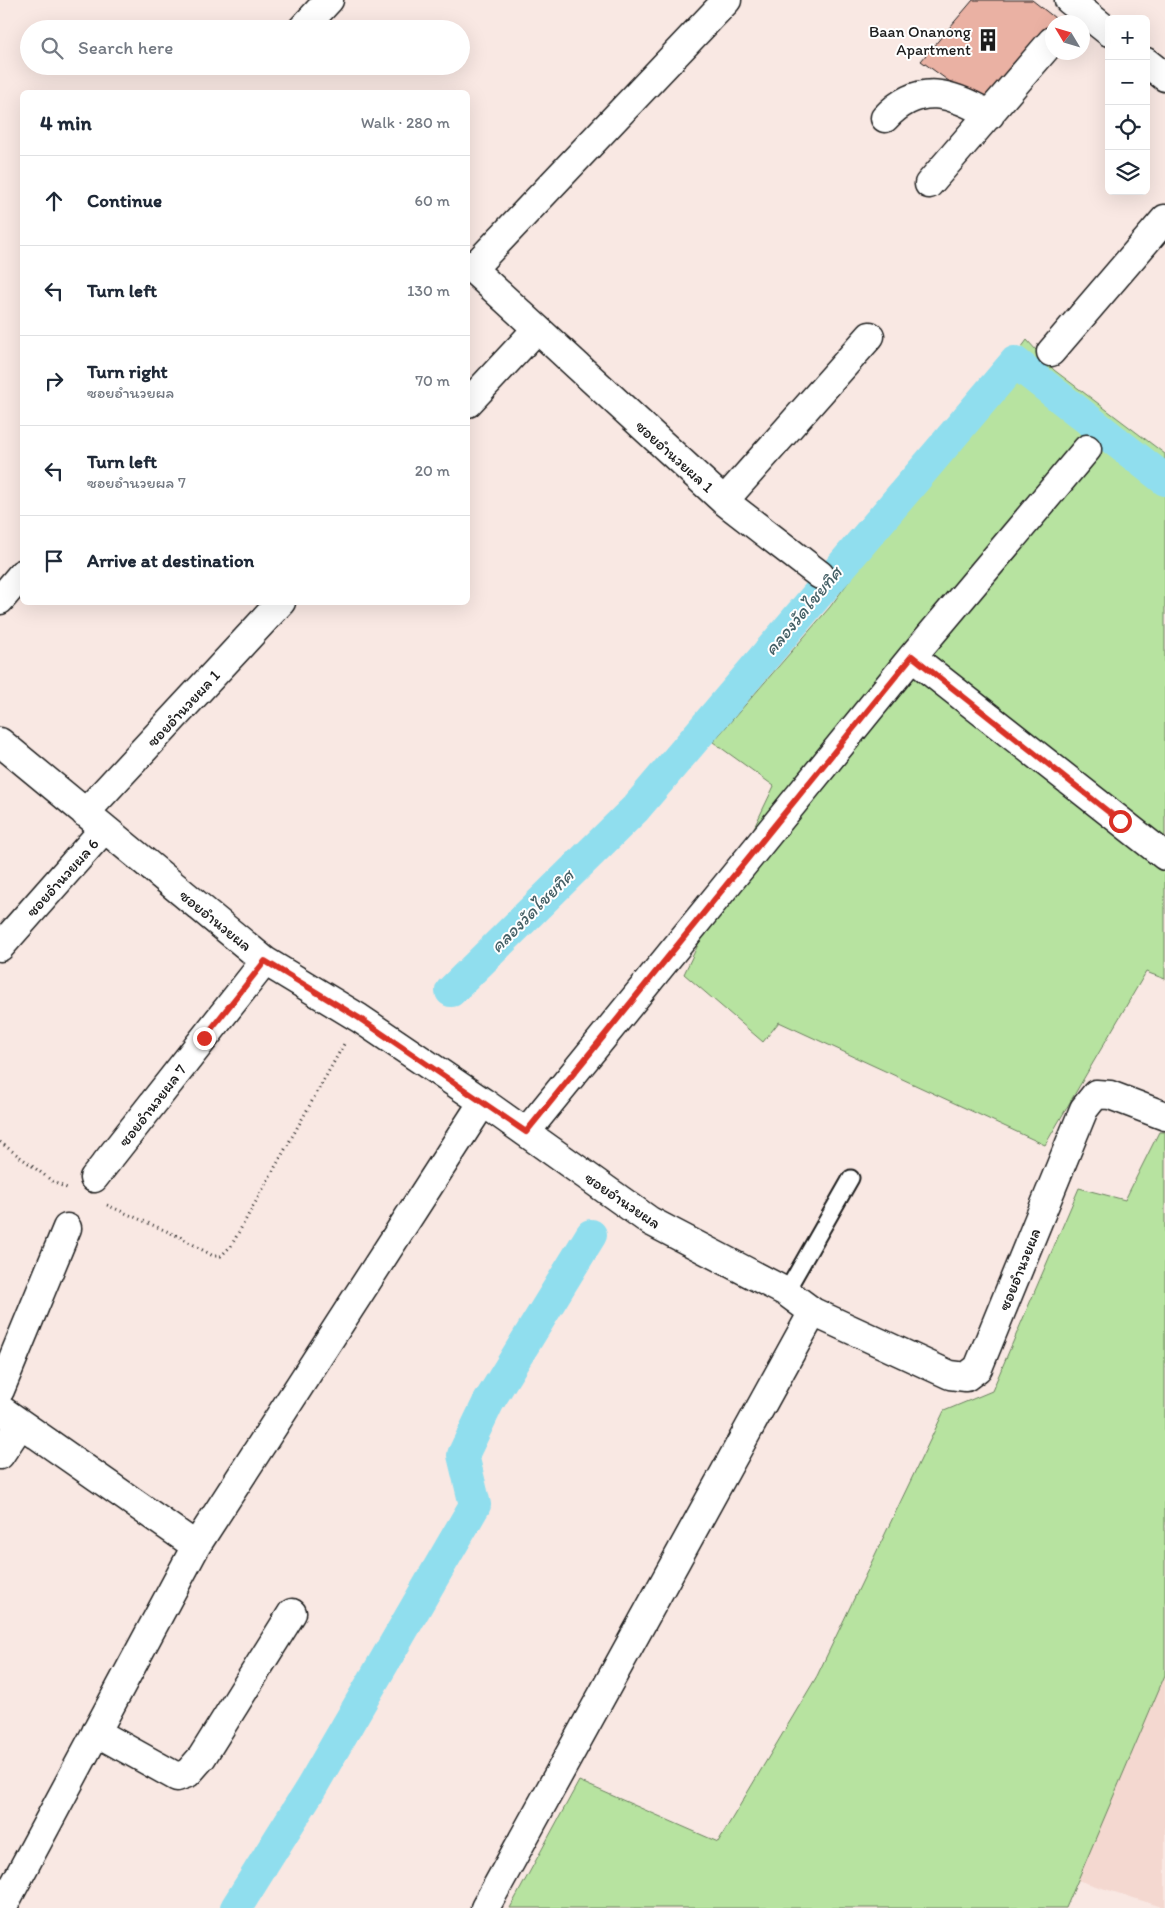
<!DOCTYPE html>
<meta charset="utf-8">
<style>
:root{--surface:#fff;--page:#f2f2f3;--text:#1f2937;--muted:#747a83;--line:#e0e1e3}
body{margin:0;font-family:Itim,"Playpen Sans Thai",sans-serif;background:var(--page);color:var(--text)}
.controls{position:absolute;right:15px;top:15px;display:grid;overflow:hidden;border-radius:8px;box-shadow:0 5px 20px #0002}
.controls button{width:45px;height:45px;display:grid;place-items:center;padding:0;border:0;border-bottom:1px solid var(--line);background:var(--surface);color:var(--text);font:25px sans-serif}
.compass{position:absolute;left:1045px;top:15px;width:45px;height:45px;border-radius:50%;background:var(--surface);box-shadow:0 5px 20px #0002;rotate:308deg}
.stop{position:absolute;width:15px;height:15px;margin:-11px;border:4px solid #d93025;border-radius:50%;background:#fff}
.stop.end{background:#d93025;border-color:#fff;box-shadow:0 1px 5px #0008}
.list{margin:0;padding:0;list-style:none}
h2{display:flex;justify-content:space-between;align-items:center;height:65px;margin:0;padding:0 20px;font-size:21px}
h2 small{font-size:16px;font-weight:400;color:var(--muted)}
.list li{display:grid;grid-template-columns:32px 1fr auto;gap:15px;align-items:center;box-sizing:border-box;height:90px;padding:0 20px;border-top:1px solid var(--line)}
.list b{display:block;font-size:19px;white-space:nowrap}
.list p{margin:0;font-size:16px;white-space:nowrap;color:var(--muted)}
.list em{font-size:16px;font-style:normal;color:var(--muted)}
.icon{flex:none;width:28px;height:28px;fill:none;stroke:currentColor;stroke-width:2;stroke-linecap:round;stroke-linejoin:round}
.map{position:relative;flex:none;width:1165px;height:1908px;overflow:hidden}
.search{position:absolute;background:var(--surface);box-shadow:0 5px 20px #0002;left:20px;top:20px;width:450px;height:55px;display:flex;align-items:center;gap:12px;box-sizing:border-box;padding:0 18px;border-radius:28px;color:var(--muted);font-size:19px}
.panel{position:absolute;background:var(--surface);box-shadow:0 5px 20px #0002;left:20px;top:90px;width:450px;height:515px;border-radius:8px}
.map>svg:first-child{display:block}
.built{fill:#f4d8d0}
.green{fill:#b7e3a0;stroke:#6a805e}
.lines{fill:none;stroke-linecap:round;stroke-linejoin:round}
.canal{stroke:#90deee;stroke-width:32}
.building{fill:#eab1a3;stroke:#1c1c1c}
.service-casing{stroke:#1c1c1c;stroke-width:19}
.minor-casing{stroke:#1c1c1c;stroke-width:31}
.path{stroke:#1c1c1c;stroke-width:3;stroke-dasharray:1 4;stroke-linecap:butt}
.service{stroke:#fff;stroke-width:15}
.minor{stroke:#fff;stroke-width:28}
.route{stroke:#d93025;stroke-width:6}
.labels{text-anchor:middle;stroke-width:4;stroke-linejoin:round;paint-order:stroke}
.poi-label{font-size:16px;fill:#1c1c1c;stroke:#fff;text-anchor:end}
.street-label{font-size:16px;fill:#1c1c1c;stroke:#fff}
.water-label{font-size:18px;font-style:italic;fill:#456066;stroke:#fff}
</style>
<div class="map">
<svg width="1165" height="1908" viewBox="0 0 1165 1908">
<rect width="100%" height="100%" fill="#f9e8e3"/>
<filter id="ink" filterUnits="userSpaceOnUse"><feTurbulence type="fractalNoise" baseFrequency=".02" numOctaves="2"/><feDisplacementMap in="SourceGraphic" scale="10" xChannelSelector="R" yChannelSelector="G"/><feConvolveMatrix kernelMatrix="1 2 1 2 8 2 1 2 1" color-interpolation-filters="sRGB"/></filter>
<g filter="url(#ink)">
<path class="built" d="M1165,1675V1908L1077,1880Z"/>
<path class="green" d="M1027,340L1054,370L1165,454V979L1146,972L1045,1145L779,1022L763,1042L684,974L774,786L713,742L830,607Z
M1159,1132H1165V1675L1066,1908H510L579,1781L718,1842L817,1676L944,1411L992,1391L1079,1188L1125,1200Z"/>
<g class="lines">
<path class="canal" d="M451,991L636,808L1015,362L1165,480
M236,1908L311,1788L475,1505L463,1455L488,1403L591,1235"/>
</g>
<path class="building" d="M973,0H1032L1055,18L982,105L921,61Z"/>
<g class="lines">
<defs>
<path id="service" d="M786,1292L851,1178"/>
<path id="minor" d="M1069,0L1109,32
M302,29L329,0
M1146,62L1165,77
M885,118C919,81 952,93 990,115
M929,184L1052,41
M468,265L724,501L820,575
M472,269L727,0
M1051,352L1165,219
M468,403L536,330
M724,501L870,336
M0,600L22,574
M912,657L1165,856
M0,742L265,961L359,1018L483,1102L650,1221L786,1292L813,1312L950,1375L966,1377L978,1368L1084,1109L1096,1094L1110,1095L1165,1116
M85,813L281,602
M0,947L104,829
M526,1132L912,657L1087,449
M94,1178L265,961
M0,1390L67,1228
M0,1409L196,1546
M0,1455L20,1425
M96,1732L177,1777L188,1773L202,1757L292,1613
M2,1908L196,1546L483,1102
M485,1908L813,1312"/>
</defs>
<use href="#service" class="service-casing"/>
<use href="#minor" class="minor-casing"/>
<path class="path" d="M0,1142L55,1183L67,1188
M107,1205L180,1237L213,1256H221L231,1246L344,1044"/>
<use href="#service" class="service"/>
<use href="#minor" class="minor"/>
</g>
</g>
<g class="lines" filter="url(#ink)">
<path class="route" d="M204,1038L265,961L359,1018L526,1132L912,656L1120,821"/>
</g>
<defs>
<symbol id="building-bare" viewBox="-9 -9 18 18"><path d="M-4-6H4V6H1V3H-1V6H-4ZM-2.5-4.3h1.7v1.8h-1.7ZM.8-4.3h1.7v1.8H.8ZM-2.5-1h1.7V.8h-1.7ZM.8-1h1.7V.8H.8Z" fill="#1c1c1c" stroke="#fff" stroke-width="2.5" paint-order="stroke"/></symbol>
</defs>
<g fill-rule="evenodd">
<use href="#building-bare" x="972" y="24" width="32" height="32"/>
</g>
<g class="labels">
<g class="poi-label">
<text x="971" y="37">Baan Onanong<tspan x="971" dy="18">Apartment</tspan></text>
</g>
<g class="street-label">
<text transform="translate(675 456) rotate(42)" y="6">ซอยอำนวยผล 1</text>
<text transform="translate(183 708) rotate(-47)" y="6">ซอยอำนวยผล 1</text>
<text transform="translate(62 877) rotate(-48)" y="6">ซอยอำนวยผล 6</text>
<text transform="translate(216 920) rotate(39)" y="6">ซอยอำนวยผล</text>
<text transform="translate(152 1105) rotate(-52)" y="6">ซอยอำนวยผล 7</text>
<text transform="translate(623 1200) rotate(34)" y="6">ซอยอำนวยผล</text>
<text transform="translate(1019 1269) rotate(-68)" y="6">ซอยอำนวยผล</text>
</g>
<g class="water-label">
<text transform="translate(803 611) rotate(-50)" y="6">คลองวัดไชยทิศ</text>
<text transform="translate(532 911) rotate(-45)" y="6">คลองวัดไชยทิศ</text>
</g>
</g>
</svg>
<div class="controls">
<button>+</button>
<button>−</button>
<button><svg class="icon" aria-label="locate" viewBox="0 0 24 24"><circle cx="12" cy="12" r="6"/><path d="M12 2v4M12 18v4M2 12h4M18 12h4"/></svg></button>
<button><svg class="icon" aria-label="layers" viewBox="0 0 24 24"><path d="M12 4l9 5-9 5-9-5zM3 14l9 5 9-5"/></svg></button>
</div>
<svg class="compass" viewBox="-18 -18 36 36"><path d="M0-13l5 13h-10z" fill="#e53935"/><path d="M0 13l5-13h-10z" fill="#747a83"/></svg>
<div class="stop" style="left:1120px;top:821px"></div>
<div class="stop end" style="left:204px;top:1038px"></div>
<div class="search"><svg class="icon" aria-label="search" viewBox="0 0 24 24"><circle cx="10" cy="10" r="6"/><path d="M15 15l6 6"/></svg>Search here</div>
<section class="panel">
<h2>4 min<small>Walk · 280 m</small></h2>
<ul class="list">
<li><svg class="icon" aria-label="ahead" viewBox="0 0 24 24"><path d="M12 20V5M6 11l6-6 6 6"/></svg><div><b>Continue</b></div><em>60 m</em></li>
<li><svg class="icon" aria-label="left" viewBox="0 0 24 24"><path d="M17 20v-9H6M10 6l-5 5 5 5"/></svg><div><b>Turn left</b></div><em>130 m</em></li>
<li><svg class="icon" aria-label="right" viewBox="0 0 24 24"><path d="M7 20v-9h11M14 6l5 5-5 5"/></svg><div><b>Turn right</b><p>ซอยอำนวยผล</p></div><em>70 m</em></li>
<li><svg class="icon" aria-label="left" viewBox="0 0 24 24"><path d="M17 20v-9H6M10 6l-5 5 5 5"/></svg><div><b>Turn left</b><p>ซอยอำนวยผล 7</p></div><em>20 m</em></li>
<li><svg class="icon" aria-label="arrive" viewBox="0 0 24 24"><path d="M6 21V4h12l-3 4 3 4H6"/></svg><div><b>Arrive at destination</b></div></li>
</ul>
</section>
</div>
